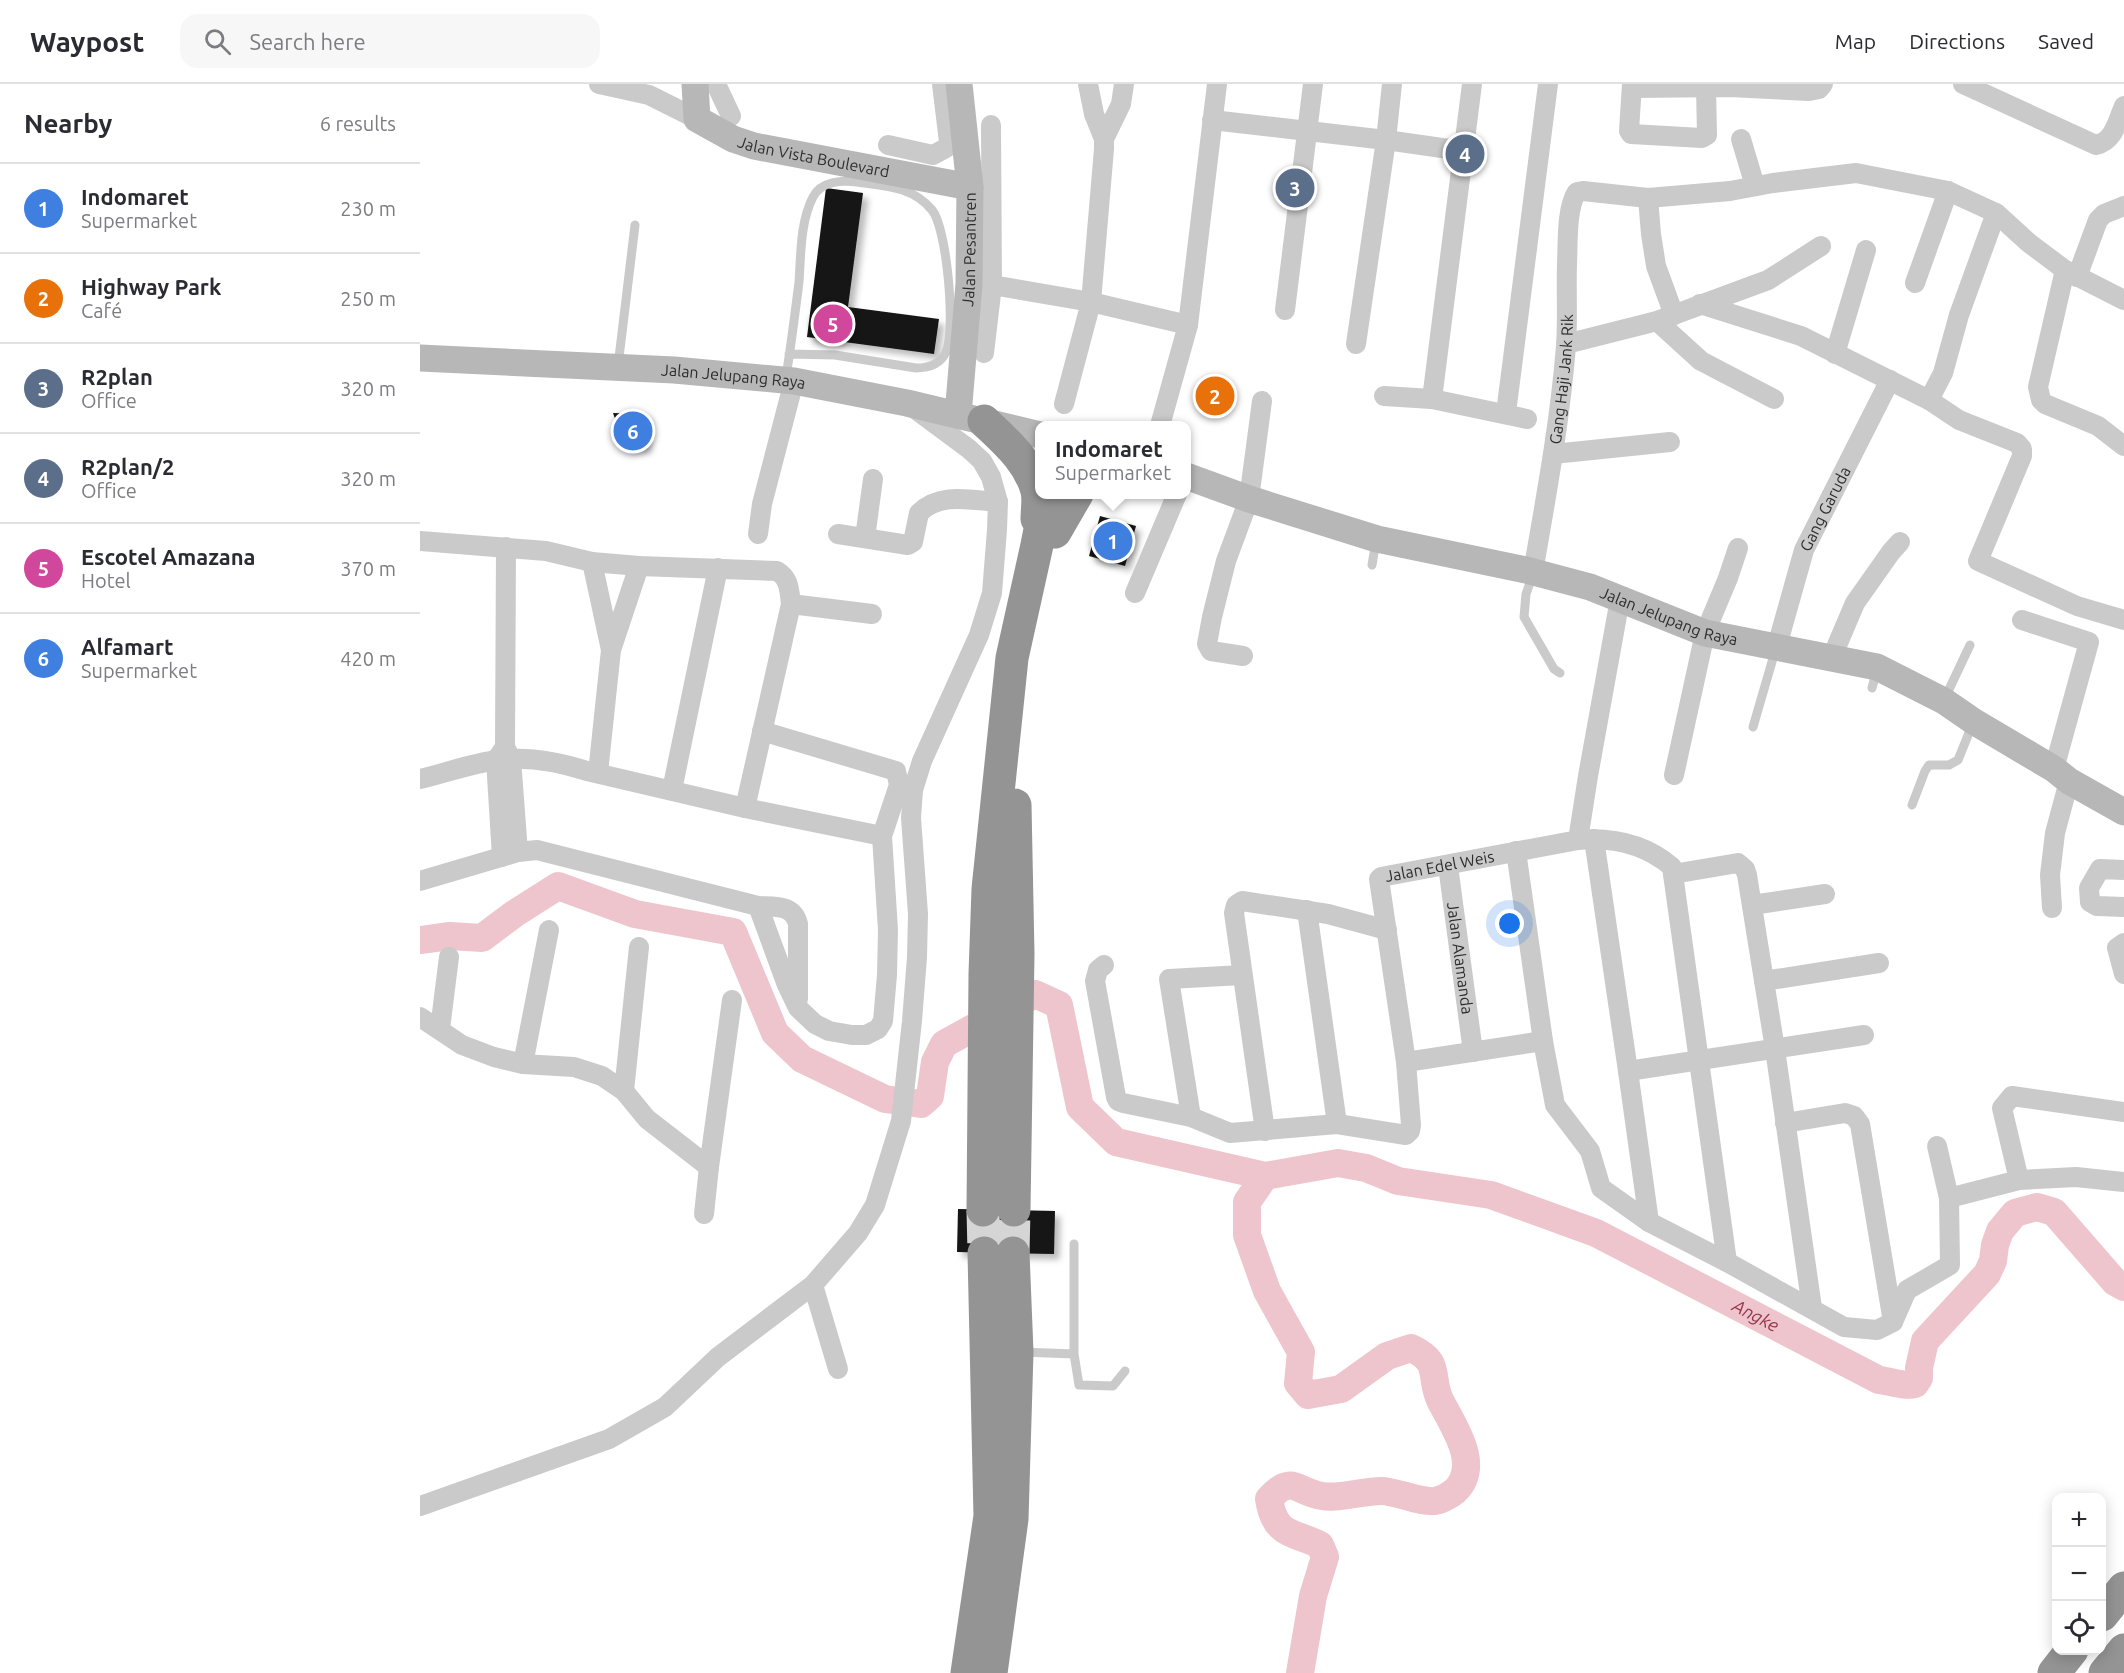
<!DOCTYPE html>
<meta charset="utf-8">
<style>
:root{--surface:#fff;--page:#f7f7f7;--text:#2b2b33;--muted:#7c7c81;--line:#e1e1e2;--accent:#111827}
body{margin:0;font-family:Ubuntu,sans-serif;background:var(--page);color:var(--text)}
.controls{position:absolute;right:18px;bottom:18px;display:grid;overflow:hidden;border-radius:12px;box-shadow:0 3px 15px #0003}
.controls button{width:54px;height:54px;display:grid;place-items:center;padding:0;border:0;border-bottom:2px solid var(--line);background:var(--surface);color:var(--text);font:30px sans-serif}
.you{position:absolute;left:1090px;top:840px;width:21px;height:21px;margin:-15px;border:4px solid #fff;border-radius:50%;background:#1a73e8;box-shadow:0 0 0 9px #1a73e833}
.badge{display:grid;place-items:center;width:39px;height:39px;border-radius:50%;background:var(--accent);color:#fff;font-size:20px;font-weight:700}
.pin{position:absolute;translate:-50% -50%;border:3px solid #fff;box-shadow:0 2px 6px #0006}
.popup{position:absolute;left:615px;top:337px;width:156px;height:78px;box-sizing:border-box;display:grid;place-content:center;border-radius:12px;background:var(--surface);filter:drop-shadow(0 2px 4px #0005);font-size:20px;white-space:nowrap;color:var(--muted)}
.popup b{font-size:22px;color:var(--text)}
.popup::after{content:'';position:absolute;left:50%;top:100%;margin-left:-12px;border:12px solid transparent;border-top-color:var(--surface)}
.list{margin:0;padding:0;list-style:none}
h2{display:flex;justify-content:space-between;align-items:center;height:78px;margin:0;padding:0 24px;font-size:26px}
h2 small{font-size:20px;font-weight:400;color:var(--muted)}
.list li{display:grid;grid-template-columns:39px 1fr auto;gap:18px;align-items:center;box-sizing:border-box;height:90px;padding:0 24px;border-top:2px solid var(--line)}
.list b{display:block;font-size:22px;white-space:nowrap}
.list p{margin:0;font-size:20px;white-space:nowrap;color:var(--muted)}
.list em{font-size:20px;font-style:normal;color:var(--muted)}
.icon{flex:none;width:33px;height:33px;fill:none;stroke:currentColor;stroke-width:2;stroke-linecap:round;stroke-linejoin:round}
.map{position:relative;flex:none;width:1704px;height:1589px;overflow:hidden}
header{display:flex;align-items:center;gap:36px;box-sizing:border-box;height:84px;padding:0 30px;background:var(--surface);border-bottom:2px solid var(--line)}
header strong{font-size:28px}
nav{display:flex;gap:33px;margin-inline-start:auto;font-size:21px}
.search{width:420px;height:54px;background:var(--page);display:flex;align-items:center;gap:15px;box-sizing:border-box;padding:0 21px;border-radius:18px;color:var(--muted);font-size:22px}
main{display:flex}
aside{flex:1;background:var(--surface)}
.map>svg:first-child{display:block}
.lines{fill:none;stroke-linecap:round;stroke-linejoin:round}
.river{stroke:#eec4cd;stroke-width:28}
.building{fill:#141414;filter:url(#shadow)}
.highway-tunnel{stroke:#d5d5d5;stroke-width:33;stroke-dasharray:33 16;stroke-linecap:butt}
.lane{stroke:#cacaca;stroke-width:9}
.street{stroke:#cacaca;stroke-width:20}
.secondary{stroke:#b7b7b7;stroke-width:27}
.highway{stroke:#949494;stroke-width:33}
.labels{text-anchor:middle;stroke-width:6;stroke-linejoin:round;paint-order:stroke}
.street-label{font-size:16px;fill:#2d2d2d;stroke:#fff}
.water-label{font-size:18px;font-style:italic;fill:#95354b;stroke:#fff}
</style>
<header>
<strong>Waypost</strong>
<div class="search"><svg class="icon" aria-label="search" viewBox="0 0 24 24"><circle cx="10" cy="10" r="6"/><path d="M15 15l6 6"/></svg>Search here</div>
<nav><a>Map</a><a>Directions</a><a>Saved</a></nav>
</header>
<main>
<aside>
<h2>Nearby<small>6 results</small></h2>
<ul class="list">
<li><span class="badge" style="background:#3f7fe0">1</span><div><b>Indomaret</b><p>Supermarket</p></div><em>230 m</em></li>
<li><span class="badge" style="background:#e8710a">2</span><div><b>Highway Park</b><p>Café</p></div><em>250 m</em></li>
<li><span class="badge" style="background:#5c6f8a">3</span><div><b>R2plan</b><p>Office</p></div><em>320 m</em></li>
<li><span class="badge" style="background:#5c6f8a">4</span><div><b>R2plan/2</b><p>Office</p></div><em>320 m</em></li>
<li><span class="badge" style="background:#d1479c">5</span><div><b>Escotel Amazana</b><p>Hotel</p></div><em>370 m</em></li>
<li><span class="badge" style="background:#3f7fe0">6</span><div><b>Alfamart</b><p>Supermarket</p></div><em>420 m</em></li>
</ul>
</aside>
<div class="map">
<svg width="1704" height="1589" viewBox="0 0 1704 1589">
<defs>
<filter id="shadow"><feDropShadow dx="5.5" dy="5.5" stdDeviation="3" flood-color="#0004"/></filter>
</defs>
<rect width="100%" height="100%" fill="#fff"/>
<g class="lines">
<g class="river">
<path id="s1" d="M0,856L30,852L62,854L94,830L138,802L215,830L313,848L355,949L382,975L465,1015L501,1020L510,1012L515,978L524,960L615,910L639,921L660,1023L696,1058L845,1092L918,1079L946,1084L978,1097L1071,1111L1176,1149L1459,1296C1471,1297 1484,1303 1495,1300L1499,1294V1284L1505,1257L1567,1190L1573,1177L1575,1161L1580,1147L1595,1129L1617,1123L1634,1128L1695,1198L1704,1203"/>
<path d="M845,1092L827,1118V1151L847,1207L881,1268L878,1299L888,1311L921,1305L967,1272L991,1264C1022,1278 1009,1292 1020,1316C1033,1342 1062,1381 1035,1407C1030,1411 1021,1416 1015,1417C1001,1419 976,1407 961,1407C943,1407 919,1415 902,1412C876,1408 872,1389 849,1415C855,1452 871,1447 900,1461L905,1473L893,1512L880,1589"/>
</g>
</g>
<path class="building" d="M406,104L443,109L428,223L519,235L514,270L387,253Z
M193,329L226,330V364L205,363Z
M680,432L716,442L705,482L669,472Z
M538,1125L635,1127L634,1170L537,1168Z"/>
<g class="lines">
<path class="highway-tunnel" d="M563,1126L564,1169
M593,1169L594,1126"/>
<path class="lane" d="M198,282L215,141
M366,293C371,261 375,230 379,198C381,171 380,138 393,113C401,97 422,96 437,98C465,102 492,102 512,126C527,144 536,246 526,268C520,281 508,284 496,284L415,271L369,270
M952,481L956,457
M1113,490L1106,510L1104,533L1134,585L1140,589
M1452,604L1457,585
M1525,614L1550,561
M1333,643L1356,564
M1492,721L1505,687L1509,681H1529L1538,676L1553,639
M601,1268L654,1270V1160
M654,1270L659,1301L693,1302L705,1287"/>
<g class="street">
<path d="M179,0L229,11L277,35"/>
<path d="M296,0L311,32"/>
<path d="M1212,0L1209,47L1211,50L1282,54L1287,51L1286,3"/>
<path d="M1543,0L1676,61C1694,57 1697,38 1704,22"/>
<path d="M1212,4L1310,3L1389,7L1399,5L1403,0"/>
<path d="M792,36L966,56L1043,67"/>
<path d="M571,41L572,201"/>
<path d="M684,55L701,20L704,0"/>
<path d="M1321,55L1335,102"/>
<path d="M468,61L513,71L526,64L529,58L522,0"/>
<path d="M1228,114L1231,150L1236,182L1254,231"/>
<path d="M1576,129L1609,159L1645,186L1704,216"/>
<path d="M1645,186L1618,303L1621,316L1625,320L1678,342L1704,362"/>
<path d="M1657,193L1678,136L1684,130L1704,122"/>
<path d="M1495,199L1528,107"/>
<path d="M865,226L893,0"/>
<path d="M1237,237L1281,277L1354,315"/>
<path d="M936,260L966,56L972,0"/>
<path d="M1146,260L1237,237L1348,196L1401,162"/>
<path d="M564,269L572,201L671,218L768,241"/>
<path d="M1415,270L1446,166"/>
<path d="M964,312L1012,315L1107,335"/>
<path d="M1012,315L1052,0"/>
<path d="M1509,316L1539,336L1597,359L1602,365V372L1558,477L1657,522L1704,536"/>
<path d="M644,320L671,218L684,65V55L674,30L668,0"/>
<path d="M1086,329L1128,0"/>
<path d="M741,338L768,241L797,0"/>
<path d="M1133,370L1250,358"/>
<path d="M338,450L342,420L374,297"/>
<path d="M418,450L488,461L493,458L499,429C520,408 550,416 578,418"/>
<path d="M445,454L453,395"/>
<path d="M0,457L126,467L172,478L219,482L357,487C370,495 369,506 371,520L325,724"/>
<path d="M86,463L85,663L91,675L98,768"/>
<path d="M172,478L191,566"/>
<path id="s2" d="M1113,488C1126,413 1140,338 1146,262C1148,235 1146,207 1147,180C1148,161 1146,124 1157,108L1163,107L1228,114L1310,107L1353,99L1436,89L1528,107L1576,129L1539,231L1523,289L1509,316L1381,252L1280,220"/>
<path d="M715,509L757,410"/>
<path d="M371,520L452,530"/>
<path d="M1602,536L1669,558L1634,685"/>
<path id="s3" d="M1357,562L1384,466L1470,296"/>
<path d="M823,572L791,567L787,560L792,533L806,477L829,415L842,317"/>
<path d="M1412,573L1435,519L1471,468L1480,458"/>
<path d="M178,689L191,566L219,482"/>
<path d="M1254,691L1285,549L1308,494L1318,464"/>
<path d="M0,695C26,689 52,679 78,676C107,672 139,678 167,687L325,724L462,752"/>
<path d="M252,706L298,484"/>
<path d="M1174,755L1208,987L1444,951"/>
<path d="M1158,756C1193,753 1225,760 1252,783L1307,1178"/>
<path d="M1096,767L1123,957L1135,1021L1170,1067L1181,1104L1229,1138L1307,1178L1424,1243L1457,1246L1473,1238L1487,1206L1530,1181L1529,1114L1599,1096L1656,1093L1704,1098"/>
<path d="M82,773L76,676L83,666"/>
<path id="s4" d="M1028,782L1053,968"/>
<path d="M1704,786L1680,785L1669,804L1670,818L1677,822L1704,823"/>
<path d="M1253,790L1318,779L1325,785L1327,791L1355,965L1392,1224"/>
<path d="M0,797L98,768L117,766L338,822C355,823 373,820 378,840V915"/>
<path d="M1332,821L1405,810"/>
<path d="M338,822L367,901L378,924L395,940L409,947L432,951H446L458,945L463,937L467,891L468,846L462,752L479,701L476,687L342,647"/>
<path d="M1632,824L1630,791L1635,749L1649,697"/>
<path d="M887,826L917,1040"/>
<path d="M1704,859L1697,864L1704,890"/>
<path d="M684,881L678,886L675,897L696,1013L698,1017L703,1019L771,1033L810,1049L917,1040L986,1051L990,1047L991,1041L986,978"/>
<path d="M1344,897L1459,879"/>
<path d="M0,933L42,961L74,973L103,980L154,983L182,992L204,1007L227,1035L289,1083L312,916"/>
<path d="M20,945L29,873"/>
<path id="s5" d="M1123,957L986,978L959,795L961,793L1158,756L1168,692L1200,515"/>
<path d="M103,980L129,846"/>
<path d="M1208,987L1229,1138"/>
<path d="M204,1007L219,863"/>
<path d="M771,1033L749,895L822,891"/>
<path d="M1365,1039L1425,1029L1434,1032L1440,1040L1473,1238"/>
<path d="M845,1047L814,829L816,821L822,817L908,830L967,846"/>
<path d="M1517,1062L1529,1114"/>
<path d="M1599,1096L1582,1024L1592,1012L1704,1028"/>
<path d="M284,1130L289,1083"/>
<path d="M393,1201L418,1285"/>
<path d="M0,1422L189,1355L245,1323L298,1273L393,1201L438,1149L455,1121L481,1037L492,937L497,873L498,830L491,734L493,706L502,677L559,551L572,509L577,446L578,418L571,393L562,377L549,365L491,322"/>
</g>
<g class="secondary">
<path id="s6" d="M275,0L277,35L313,55L334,62L550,103"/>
<path id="s7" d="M0,274L254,286L374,297L487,319L620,351"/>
<path id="s8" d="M538,331L549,200L550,103L539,0"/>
<path id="s9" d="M766,392L829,415L957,455L1106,486L1170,503L1285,549L1457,583L1524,617L1553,637L1634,685L1649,697L1704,728"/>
</g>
<path class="highway" d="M564,337C586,358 609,377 617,407C619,416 617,426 617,435
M635,448L657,410
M563,1126L565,890L568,805L592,574L617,461L627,410
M594,1126L598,870L595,721
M1682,1531L1704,1504
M547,1589L570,1432L564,1169
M571,1589L592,1435L597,1268L593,1169
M1634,1589L1652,1566
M1685,1589L1704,1566"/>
</g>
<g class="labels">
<g class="street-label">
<text dy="6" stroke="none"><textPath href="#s6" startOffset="159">Jalan Vista Boulevard</textPath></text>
<text dy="6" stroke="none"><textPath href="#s8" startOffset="166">Jalan Pesantren</textPath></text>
<text dy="6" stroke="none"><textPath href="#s7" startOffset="314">Jalan Jelupang Raya</textPath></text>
<text dy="6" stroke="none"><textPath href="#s2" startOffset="195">Gang Haji Jank Rik</textPath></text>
<text dy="6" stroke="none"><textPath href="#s3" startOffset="146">Gang Garuda</textPath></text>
<text dy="6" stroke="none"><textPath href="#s9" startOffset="504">Jalan Jelupang Raya</textPath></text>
<text dy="6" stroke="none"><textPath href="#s5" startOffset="386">Jalan Edel Weis</textPath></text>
<text dy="6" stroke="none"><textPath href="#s4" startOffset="93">Jalan Alamanda</textPath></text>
</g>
<g class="water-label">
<text dy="6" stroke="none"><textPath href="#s1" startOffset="1638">Angke</textPath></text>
</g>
</g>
</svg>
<div class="controls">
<button>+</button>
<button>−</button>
<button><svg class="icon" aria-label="locate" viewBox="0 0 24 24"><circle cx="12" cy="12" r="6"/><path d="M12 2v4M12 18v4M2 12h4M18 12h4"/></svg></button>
</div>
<div class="you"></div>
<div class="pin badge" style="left:693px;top:457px;background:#3f7fe0">1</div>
<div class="popup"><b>Indomaret</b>Supermarket</div>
<div class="pin badge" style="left:795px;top:312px;background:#e8710a">2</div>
<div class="pin badge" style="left:875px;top:104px;background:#5c6f8a">3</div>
<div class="pin badge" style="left:1045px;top:70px;background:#5c6f8a">4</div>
<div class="pin badge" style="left:413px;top:240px;background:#d1479c">5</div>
<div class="pin badge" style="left:213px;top:347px;background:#3f7fe0">6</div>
</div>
</main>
